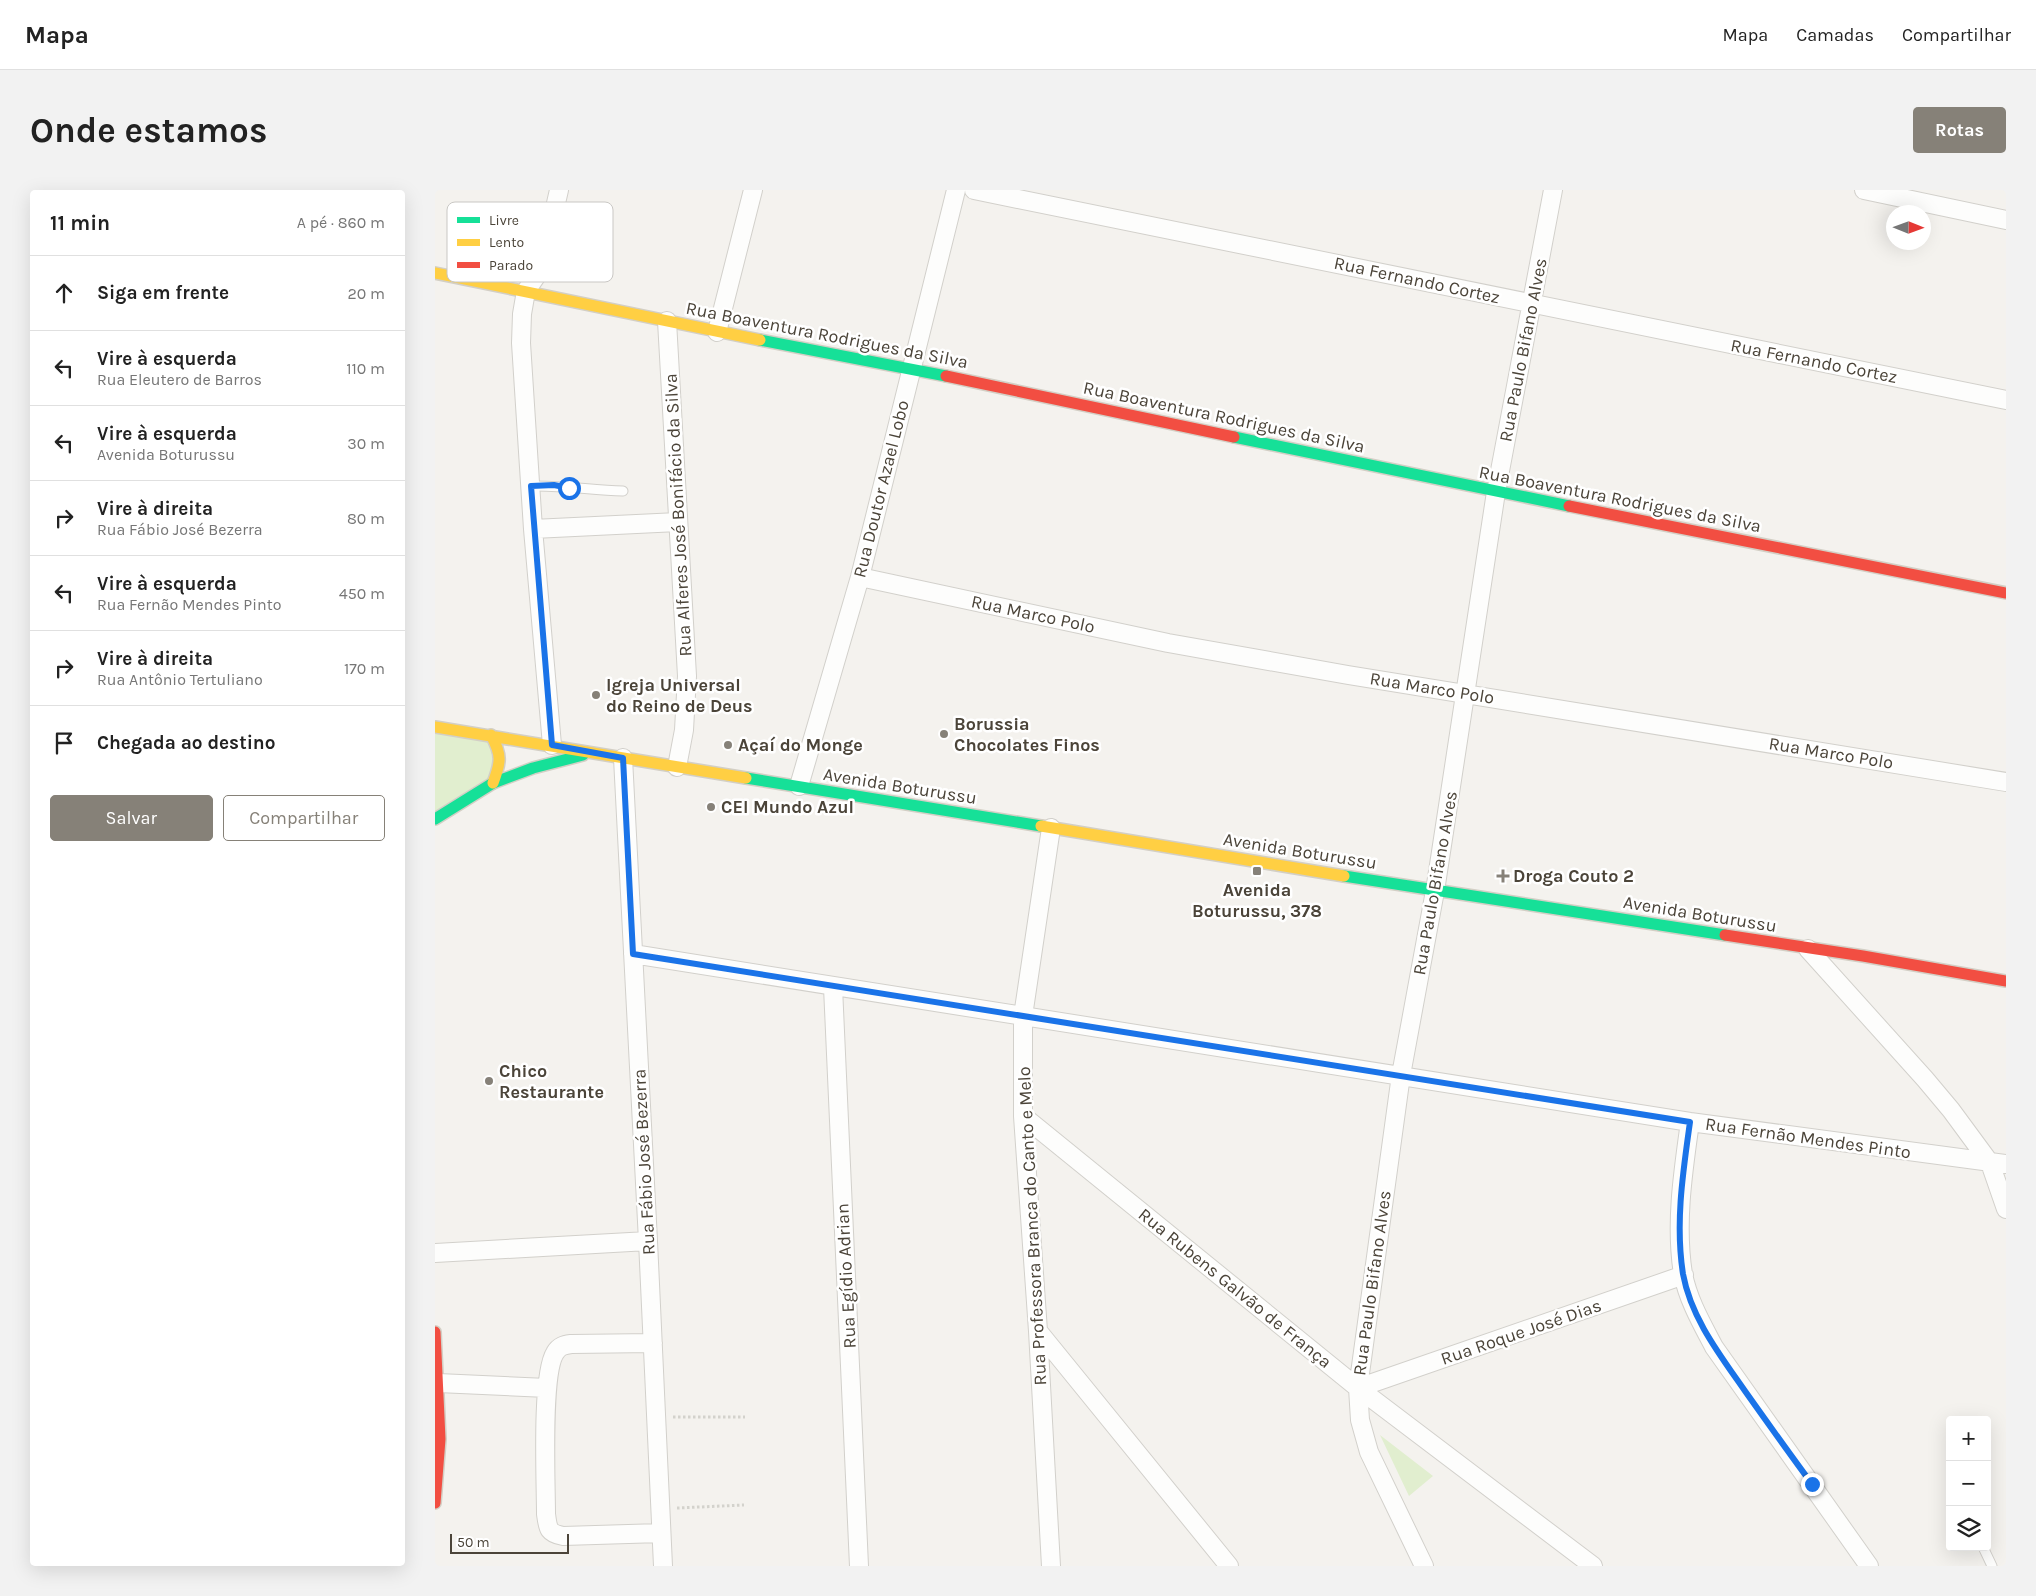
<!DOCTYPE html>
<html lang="pt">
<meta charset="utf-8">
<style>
:root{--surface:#fff;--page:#f2f2f2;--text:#222;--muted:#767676;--line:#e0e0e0;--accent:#868178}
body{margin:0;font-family:Karla,sans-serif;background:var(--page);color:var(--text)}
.controls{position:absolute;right:15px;bottom:15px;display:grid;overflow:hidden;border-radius:5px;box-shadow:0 5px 20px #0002}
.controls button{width:45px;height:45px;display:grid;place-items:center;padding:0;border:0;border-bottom:1px solid var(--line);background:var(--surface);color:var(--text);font:25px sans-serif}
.compass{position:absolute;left:1451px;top:15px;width:45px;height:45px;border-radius:50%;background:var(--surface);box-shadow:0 5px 20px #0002;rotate:91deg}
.scale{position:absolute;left:15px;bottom:12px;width:119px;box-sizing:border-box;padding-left:5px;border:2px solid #4b4439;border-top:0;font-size:14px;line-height:18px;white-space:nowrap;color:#4b4439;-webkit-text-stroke:4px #fff;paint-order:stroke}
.stop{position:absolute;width:15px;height:15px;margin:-11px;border:4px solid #1a73e8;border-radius:50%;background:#fff}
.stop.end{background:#1a73e8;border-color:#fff;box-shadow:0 1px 5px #0008}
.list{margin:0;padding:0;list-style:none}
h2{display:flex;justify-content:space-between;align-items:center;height:65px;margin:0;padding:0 20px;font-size:21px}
h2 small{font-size:16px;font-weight:400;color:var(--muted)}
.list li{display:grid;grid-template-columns:32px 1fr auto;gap:15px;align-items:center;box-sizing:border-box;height:75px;padding:0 20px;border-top:1px solid var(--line)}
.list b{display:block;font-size:19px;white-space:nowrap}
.list p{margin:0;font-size:16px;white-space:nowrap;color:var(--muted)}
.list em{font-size:16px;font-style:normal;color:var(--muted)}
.actions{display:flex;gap:10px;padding:15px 20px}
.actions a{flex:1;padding:11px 0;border:1px solid var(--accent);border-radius:5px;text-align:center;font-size:18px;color:var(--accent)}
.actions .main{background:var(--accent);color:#fff}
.icon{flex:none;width:28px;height:28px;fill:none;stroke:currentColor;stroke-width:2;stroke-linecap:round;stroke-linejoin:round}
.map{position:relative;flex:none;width:1571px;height:1376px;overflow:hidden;border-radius:5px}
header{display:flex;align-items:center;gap:30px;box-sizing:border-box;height:70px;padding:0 25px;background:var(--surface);border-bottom:1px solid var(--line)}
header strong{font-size:24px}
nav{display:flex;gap:28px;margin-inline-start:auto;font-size:18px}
.intro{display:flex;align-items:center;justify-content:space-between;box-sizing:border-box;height:120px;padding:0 30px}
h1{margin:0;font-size:35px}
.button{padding:12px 22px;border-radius:5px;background:var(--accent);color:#fff;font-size:18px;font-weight:700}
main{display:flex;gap:30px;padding:0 30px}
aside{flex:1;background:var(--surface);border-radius:5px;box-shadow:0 5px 20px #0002}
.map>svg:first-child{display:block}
.green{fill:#e1eecf}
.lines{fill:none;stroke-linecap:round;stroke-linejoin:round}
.lane-casing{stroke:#d2d0cb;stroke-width:11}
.street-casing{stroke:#d2d0cb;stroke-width:20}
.fast-casing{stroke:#d3cfc5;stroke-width:14}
.slow-casing{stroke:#d3cfc5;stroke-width:14}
.jam-casing{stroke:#d3cfc5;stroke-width:14}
.path{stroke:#d3d2cc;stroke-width:3;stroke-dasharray:2.5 2.5;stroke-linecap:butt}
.lane{stroke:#fdfdfc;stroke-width:9}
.street{stroke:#fdfdfc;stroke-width:18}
.fast{stroke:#16e098;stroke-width:11}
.slow{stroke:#ffcf43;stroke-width:11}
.jam{stroke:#f24e42;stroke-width:11}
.route{stroke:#1a73e8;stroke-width:6}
.poi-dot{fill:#868178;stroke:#fff;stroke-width:2}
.labels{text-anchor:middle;stroke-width:5;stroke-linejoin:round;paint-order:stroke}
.street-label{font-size:18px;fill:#4b4439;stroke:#fff}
.poi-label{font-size:18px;font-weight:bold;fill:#4b4439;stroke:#fff;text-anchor:start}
.key{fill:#fff;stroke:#c9c7c4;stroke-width:1}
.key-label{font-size:14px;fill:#4b4439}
</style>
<header>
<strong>Mapa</strong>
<nav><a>Mapa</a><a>Camadas</a><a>Compartilhar</a></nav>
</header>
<div class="intro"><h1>Onde estamos</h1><a class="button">Rotas</a></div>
<main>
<aside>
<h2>11 min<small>A pé · 860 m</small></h2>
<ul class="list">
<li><svg class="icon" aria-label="ahead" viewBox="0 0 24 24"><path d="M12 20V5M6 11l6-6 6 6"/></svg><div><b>Siga em frente</b></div><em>20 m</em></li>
<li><svg class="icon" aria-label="left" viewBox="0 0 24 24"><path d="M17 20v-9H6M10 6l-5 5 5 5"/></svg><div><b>Vire à esquerda</b><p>Rua Eleutero de Barros</p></div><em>110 m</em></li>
<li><svg class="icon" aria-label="left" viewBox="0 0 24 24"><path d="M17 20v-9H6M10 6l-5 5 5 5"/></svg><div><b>Vire à esquerda</b><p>Avenida Boturussu</p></div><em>30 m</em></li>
<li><svg class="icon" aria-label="right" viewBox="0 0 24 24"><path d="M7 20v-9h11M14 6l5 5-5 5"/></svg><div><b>Vire à direita</b><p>Rua Fábio José Bezerra</p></div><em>80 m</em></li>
<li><svg class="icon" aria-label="left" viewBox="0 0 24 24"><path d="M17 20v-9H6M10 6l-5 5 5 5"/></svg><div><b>Vire à esquerda</b><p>Rua Fernão Mendes Pinto</p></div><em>450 m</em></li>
<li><svg class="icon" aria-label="right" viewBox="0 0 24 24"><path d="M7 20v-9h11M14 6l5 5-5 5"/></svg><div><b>Vire à direita</b><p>Rua Antônio Tertuliano</p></div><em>170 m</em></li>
<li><svg class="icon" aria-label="arrive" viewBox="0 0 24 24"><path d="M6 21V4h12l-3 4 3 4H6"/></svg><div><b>Chegada ao destino</b></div></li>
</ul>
<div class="actions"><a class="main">Salvar</a><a>Compartilhar</a></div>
</aside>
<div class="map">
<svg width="1571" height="1376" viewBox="0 0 1571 1376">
<rect width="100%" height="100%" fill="#f4f2ee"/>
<path class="green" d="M0,542L56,549L58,585L0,621Z
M945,1245L998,1286L974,1306Z"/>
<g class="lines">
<defs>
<path id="lane" d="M95,296C126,295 156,300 188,301
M1548,1357L1557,1376"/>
<path id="street" d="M539,0L1571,210
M1429,0L1571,30
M232,131L252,486L249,540L242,577
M282,142L318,0
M98,339L243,332
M425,387L733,453L913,485L1571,592
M117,555L98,339L86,153L87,124L91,101L106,79L124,0
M188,568L213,1051L228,1376
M364,596L425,387L521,0
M616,638L588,826V926L603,1141L616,1376
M1373,759L1490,889L1516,920L1555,973L1571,1019
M198,764L1255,932L1571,974
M398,797L424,1376
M588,926L923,1198L1158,1376
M1255,932C1248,982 1240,1034 1248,1084C1253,1110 1267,1134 1279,1157L1434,1376
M0,1063L213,1051
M603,1141L794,1376
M218,1153L136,1154C129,1155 124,1156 120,1163C106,1185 111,1293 111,1324C113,1339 113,1343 128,1346L226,1343
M3,1193L112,1198
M923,1198L1249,1085
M989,1376L934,1262L925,1230L923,1198L966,885L1000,701L1061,302L1118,0"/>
<path id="fast" d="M325,150L511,186
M799,247L1134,316
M311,588L606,636
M0,629L58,593L98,578L148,565
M909,686L1290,745"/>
<path id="slow" d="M0,83L325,150
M0,537L311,588
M56,545C67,565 66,572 58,593
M606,636L909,686"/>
<path id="jam" d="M511,186L799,247
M1134,316L1571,403
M1290,745L1428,766L1571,791
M0,1142L5,1249L0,1313"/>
</defs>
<use href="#lane" class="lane-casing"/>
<use href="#street" class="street-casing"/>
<use href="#fast" class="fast-casing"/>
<use href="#slow" class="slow-casing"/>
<use href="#jam" class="jam-casing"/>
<path class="path" d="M238,1227H310
M242,1318L309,1315"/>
<use href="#lane" class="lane"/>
<use href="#street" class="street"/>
<use href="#fast" class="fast"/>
<use href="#slow" class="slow"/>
<use href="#jam" class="jam"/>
</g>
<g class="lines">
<path class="route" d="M134,298L119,295L96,296L117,555L188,568L198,764L1255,932C1248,982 1240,1033 1248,1084C1256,1128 1285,1165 1310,1201C1332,1232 1354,1263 1377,1294"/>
</g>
<g class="poi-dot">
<circle cx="161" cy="505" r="5"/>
<circle cx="509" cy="544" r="5"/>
<circle cx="293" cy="555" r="5"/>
<circle cx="276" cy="617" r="5"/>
<rect x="817" y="676" width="10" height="10" rx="2.5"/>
<path d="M1065.5 678.5h5v5h5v5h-5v5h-5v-5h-5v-5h5z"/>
<circle cx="54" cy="891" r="5"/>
</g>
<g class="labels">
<g class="street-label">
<text transform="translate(982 90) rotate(12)" y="6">Rua Fernando Cortez</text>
<text transform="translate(392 145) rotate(11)" y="6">Rua Boaventura Rodrigues da Silva</text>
<text transform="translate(1088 160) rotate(-79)" y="6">Rua Paulo Bifano Alves</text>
<text transform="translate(1379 171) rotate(11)" y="6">Rua Fernando Cortez</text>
<text transform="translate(789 227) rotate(12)" y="6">Rua Boaventura Rodrigues da Silva</text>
<text transform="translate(446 299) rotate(-76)" y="6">Rua Doutor Azael Lobo</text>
<text transform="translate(1185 309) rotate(11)" y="6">Rua Boaventura Rodrigues da Silva</text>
<text transform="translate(243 325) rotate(-93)" y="6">Rua Alferes José Bonifácio da Silva</text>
<text transform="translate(598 424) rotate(12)" y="6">Rua Marco Polo</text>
<text transform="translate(997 498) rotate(9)" y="6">Rua Marco Polo</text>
<text transform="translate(1396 563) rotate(9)" y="6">Rua Marco Polo</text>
<text transform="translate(465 596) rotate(9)" y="6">Avenida Boturussu</text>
<text transform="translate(865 661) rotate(9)" y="6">Avenida Boturussu</text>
<text transform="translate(1000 693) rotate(-80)" y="6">Rua Paulo Bifano Alves</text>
<text transform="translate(1265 724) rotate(9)" y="6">Avenida Boturussu</text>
<text transform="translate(1373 948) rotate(8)" y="6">Rua Fernão Mendes Pinto</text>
<text transform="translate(209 972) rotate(-93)" y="6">Rua Fábio José Bezerra</text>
<text transform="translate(597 1036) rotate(-93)" y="6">Rua Professora Branca do Canto e Melo</text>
<text transform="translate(411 1086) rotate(-93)" y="6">Rua Egídio Adrian</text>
<text transform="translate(937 1093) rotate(-82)" y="6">Rua Paulo Bifano Alves</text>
<text transform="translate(800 1098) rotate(39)" y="6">Rua Rubens Galvão de França</text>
<text transform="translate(1086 1142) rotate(-19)" y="6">Rua Roque José Dias</text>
</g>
<g class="poi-label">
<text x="171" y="501">Igreja Universal<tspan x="171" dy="21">do Reino de Deus</tspan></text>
<text x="519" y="540">Borussia<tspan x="519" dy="21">Chocolates Finos</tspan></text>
<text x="303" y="561">Açaí do Monge</text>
<text x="286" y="623">CEI Mundo Azul</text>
<text x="1078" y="692">Droga Couto 2</text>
<text x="822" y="706" text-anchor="middle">Avenida<tspan x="822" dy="21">Boturussu, 378</tspan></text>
<text x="64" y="887">Chico<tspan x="64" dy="21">Restaurante</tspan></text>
</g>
</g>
<rect x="12" y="12" width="166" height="80" rx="8" class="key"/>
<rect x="22" y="27" width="23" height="6" fill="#16e098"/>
<rect x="22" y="49" width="23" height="7" fill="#ffcf43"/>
<rect x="22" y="72" width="23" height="6" fill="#f24e42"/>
<g class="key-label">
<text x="54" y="35">Livre</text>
<text x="54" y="57">Lento</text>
<text x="54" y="80">Parado</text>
</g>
</svg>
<div class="controls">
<button>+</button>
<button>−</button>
<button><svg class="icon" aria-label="layers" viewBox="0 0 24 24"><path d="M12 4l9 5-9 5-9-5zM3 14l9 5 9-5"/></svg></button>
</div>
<svg class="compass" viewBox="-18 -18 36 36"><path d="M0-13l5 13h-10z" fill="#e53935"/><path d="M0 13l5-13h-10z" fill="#767676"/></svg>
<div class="scale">50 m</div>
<div class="stop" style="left:134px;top:298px"></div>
<div class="stop end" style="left:1377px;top:1294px"></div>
</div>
</main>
